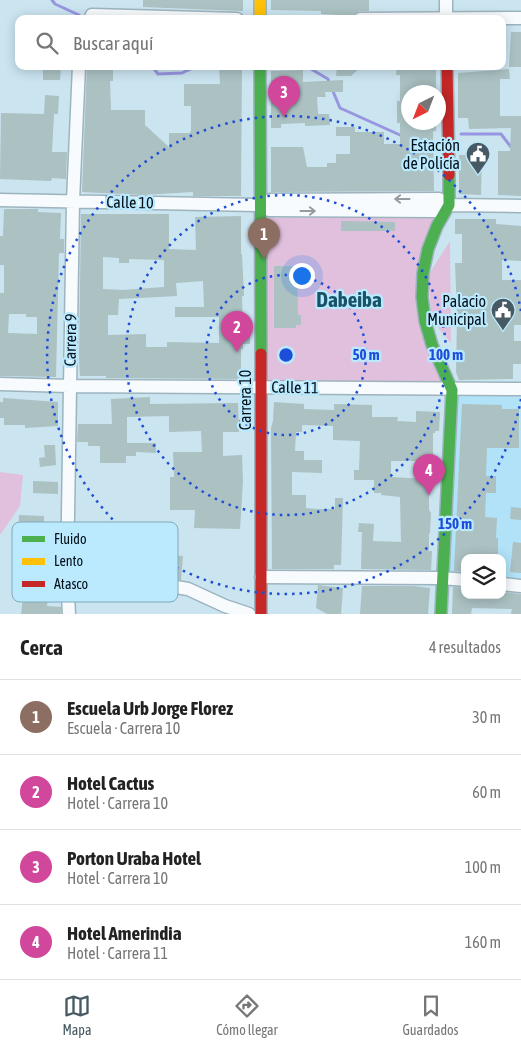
<!DOCTYPE html>
<html lang="es">
<meta charset="utf-8">
<style>
:root{--surface:#fff;--page:#f6f6f6;--text:#222;--muted:#767676;--line:#e0e0e0;--accent:#475963}
body{margin:0;font-family:"Asap Condensed",sans-serif;background:var(--page);color:var(--text)}
.controls{position:absolute;right:15px;bottom:15px;display:grid;overflow:hidden;border-radius:10px;box-shadow:0 2px 12px #0003}
.controls button{width:45px;height:45px;display:grid;place-items:center;padding:0;border:0;border-bottom:1px solid var(--line);background:var(--surface);color:var(--text);font:25px sans-serif}
.compass{position:absolute;left:401px;top:85px;width:45px;height:45px;border-radius:50%;background:var(--surface);box-shadow:0 2px 12px #0003;rotate:222deg}
.you{position:absolute;left:301px;top:275px;width:18px;height:18px;margin:-12px;border:4px solid #fff;border-radius:50%;background:#1a73e8;box-shadow:0 0 0 8px #1a73e833}
.badge{display:grid;place-items:center;width:32px;height:32px;border-radius:50%;background:var(--accent);color:#fff;font-size:16px;font-weight:700}
.pin{position:absolute;translate:-50% -41px;filter:drop-shadow(0 1px 2px #0008)}
.pin::after{content:'';position:absolute;top:26px;width:18px;height:15px;background:inherit;clip-path:polygon(0 0,100% 0,50% 100%)}
.list{margin:0;padding:0;list-style:none}
h2{display:flex;justify-content:space-between;align-items:center;height:65px;margin:0;padding:0 20px;font-size:21px}
h2 small{font-size:16px;font-weight:400;color:var(--muted)}
.list li{display:grid;grid-template-columns:32px 1fr auto;gap:15px;align-items:center;box-sizing:border-box;height:75px;padding:0 20px;border-top:1px solid var(--line)}
.list b{display:block;font-size:19px;white-space:nowrap}
.list p{margin:0;font-size:16px;white-space:nowrap;color:var(--muted)}
.list em{font-size:16px;font-style:normal;color:var(--muted)}
.icon{flex:none;width:28px;height:28px;fill:none;stroke:currentColor;stroke-width:2;stroke-linecap:round;stroke-linejoin:round}
.map{position:relative;flex:none;width:521px;height:614px;overflow:hidden}
.search{position:absolute;background:var(--surface);box-shadow:0 2px 12px #0003;left:15px;right:15px;top:15px;height:55px;display:flex;align-items:center;gap:12px;box-sizing:border-box;padding:0 18px;border-radius:10px;color:var(--muted);font-size:19px}
.sheet{height:365px;background:var(--surface)}
nav{display:flex;justify-content:space-around;align-items:center;box-sizing:border-box;height:70px;border-top:1px solid var(--line);background:var(--surface);font-size:14px;color:var(--muted)}
nav a{display:grid;justify-items:center;gap:2px}
nav .on{color:var(--accent)}
.map>svg:first-child{display:block}
.built{fill:#b1e2f8}
.green{fill:#e0c0dc}
.lines{fill:none;stroke-linecap:round;stroke-linejoin:round}
.stream{stroke:#9896e1;stroke-width:3}
.building{fill:#abc1c2;fill-rule:evenodd}
.street-casing{stroke:#9db4be;stroke-width:15}
.fast-casing{stroke:#9db4be;stroke-width:14}
.slow-casing{stroke:#9db4be;stroke-width:14}
.jam-casing{stroke:#9db4be;stroke-width:14}
.street{stroke:#f7fbfd;stroke-width:12}
.fast{stroke:#4caf50;stroke-width:11}
.slow{stroke:#ffc107;stroke-width:11}
.jam{stroke:#c62828;stroke-width:11}
.oneway{stroke:#949ca1}
.ring{fill:none;stroke:#1d4ed8;stroke-width:2.5;stroke-dasharray:2.5 5}
.labels{text-anchor:middle;stroke-width:4.5;stroke-linejoin:round;paint-order:stroke}
.poi-label{font-size:16px;fill:#000e17;stroke:#bbeaff;text-anchor:end}
.street-label{font-size:16px;fill:#000e17;stroke:#bbeaff}
.district-label{font-size:21px;font-weight:bold;fill:#17546a;stroke:#bbeaff}
.key{fill:#bbeaff;stroke:#83a8b9;stroke-width:1}
.key-label{font-size:14px;fill:#000e17}
.centre{fill:#1d4ed8;stroke:#bbeaff;stroke-width:2.5}
.ring-label{font-size:15px;text-anchor:middle;font-weight:bold;fill:#1d4ed8;stroke:#bbeaff;stroke-width:4.5;stroke-linejoin:round;paint-order:stroke}
</style>
<div class="map">
<svg width="521" height="614" viewBox="0 0 521 614">
<rect width="100%" height="100%" fill="#cae4f0"/>
<path class="built" d="M521,389V580H502V558H465V578H442L452,390Z"/>
<path class="green" d="M437,215L419,277L448,389L267,380L266,218Z
M450,241L451,343L431,319L429,274Z
M0,472L23,475L20,506L0,535Z"/>
<g class="lines">
<path class="stream" d="M52,0L55,4L79,15
M152,66L158,74L182,73L197,66
M311,69L328,79L329,83
M332,89L340,108L400,135
M461,134H501L511,147H521"/>
</g>
<path class="building" d="M143,0H243V11L143,7Z
M271,0H369V11H359L353,15H339L321,14V11L271,10Z
M511,32H521V67H509Z
M43,66H61L60,80H43Z
M87,66H113V81H110L111,110H145V125L169,147V133H190L191,130V106H184V84H220L219,66H242L241,196H193V192L142,195L82,192Z
M337,66H362L351,76H336Z
M397,66H436V92H408V122H436V131H433L434,191L271,192V147H303L307,167H327V163H336V154H350V136H336V127H355V132H384V144H400V123H397V101H400V75H396Z
M509,69L510,79H500V116H521V196L498,195V151H510L511,128L469,129L468,118H458V73Z
M303,70V82L343,80V92H325L326,97H317L318,114H329L330,125L305,126V123L281,124V128H271V71Z
M45,95L59,96L58,114H54L52,152H67L66,179L52,178L51,181L0,179L1,113L44,114Z
M459,155H482L481,195L459,194Z
M4,209H38V212L61,213L60,239H64V253H59L56,377L0,376V293H4V265H0V236H3ZM9,314H26V317H37V334L8,333Z
M81,214H169V249L196,250L195,217L241,216V254H242L244,296H242L243,331H250V344H243V349H241V379L106,378V376H80L79,359ZM103,257L119,258V263H129V259L164,260V287L123,290L103,289ZM203,281L204,307H175V317H219V343L167,342V347H146V334L108,335V315H118L119,299L177,296L176,283Z
M455,219H496V224L521,226V261L502,260V280H521V325H514V341H521V364H513V379L459,380L456,372L457,315L455,263H462V234H455Z
M341,221L395,222V231H341Z
M274,266H297L298,315H301V325H296V328H274Z
M150,397V404L238,403L239,432H223V456L242,455L243,481L240,529L194,528L195,510H170V477H174L173,452H202L201,431L169,432V416L127,417V443H156V453L136,452V456H126V463H100V446H88V442H77L78,424H112L111,399Z
M3,398L58,402V426L25,428V425H4V418H0V402H3Z
M274,402L304,404V409L334,410V404L372,405V417H398L397,421L416,422V411L440,412L439,431H435V433H433V461H391V477L427,479V484H431L430,496L429,495V510L431,513L430,533L429,534V551H432L431,570L361,569L362,532H358L359,523L374,524L373,541L401,542L400,497L381,495V493H374V480H354V470H359L360,441L333,440V426L303,425L302,426V432H296L295,451H304V460H322V473L292,472V495H306V508L317,509H335V498H343L341,565H334V569H272L271,428L273,421Z
M462,404L502,405V409H519V448H487L486,476H496V493H486L485,517L497,518L496,538H498V558H465V572L454,571Z
M44,445H55L56,465L40,467L39,458L45,457Z
M33,481L58,482V494L33,493Z
M511,507L521,508V520L510,519Z
M19,515L44,516L43,541L18,540Z
M513,542L521,543V573L510,572Z
M169,555L183,556L181,580L168,578Z
M26,572L58,575L57,584L50,583L47,606L61,607V614H21Z
M318,585L343,588L341,614H327L316,608Z
M362,586H413L430,588L428,614H360Z
M453,587L465,588V595H502V592L521,594V614H511L512,609L472,608L471,614H452Z"/>
<g class="lines">
<defs>
<path id="street" d="M90,19L92,15L237,19
M360,19L521,18
M446,19V0
M0,200L261,205L270,200L439,199L449,205
M261,205L269,210L438,211L449,205L521,206
M0,384L69,386L521,389
M67,577L145,582L188,589L225,606L249,614
M261,577L442,578L465,580
M502,584L521,586
M69,614L67,577L73,201L79,66"/>
<path id="fast" d="M260,66L261,354
M441,614L452,390L432,345L425,321L422,297L423,273L428,249L437,226L449,205V175"/>
<path id="slow" d="M260,0V19"/>
<path id="jam" d="M447,66L449,175
M261,354V614"/>
</defs>
<use href="#street" class="street-casing"/>
<use href="#fast" class="fast-casing"/>
<use href="#slow" class="slow-casing"/>
<use href="#jam" class="jam-casing"/>
<use href="#street" class="street"/>
<use href="#fast" class="fast"/>
<use href="#slow" class="slow"/>
<use href="#jam" class="jam"/>
</g>
<defs><path id="oneway-shaft" d="M-6 0H5M1.5-3L5.5 0L1.5 3" fill="none" stroke-width="1.6" stroke-linecap="round" stroke-linejoin="round" transform="scale(1.25)"/></defs>
<g class="oneway">
<use href="#oneway-shaft" transform="translate(402 199) rotate(180)"/>
<use href="#oneway-shaft" transform="translate(308 211)"/>
</g>
<g class="ring">
<circle cx="286" cy="355" r="80"/>
<circle cx="286" cy="355" r="160"/>
<path d="M521 399A239 239 0 1 1 521 311"/>
</g>
<defs>
<symbol id="civic-pin" viewBox="-11 -11 22 30"><path d="M0 17L-7.5 6A9.5 9.5 0 1 1 7.5 6Z" fill="#475963" stroke="#bbeaff"/><path d="M-.6-6.5H3V-4.5H.6V-3L4-1V1h2V6H-6V1h2V-1L-.6-3ZM-1.2 2.5V6h2.4V2.5Z" fill="#fff"/></symbol>
</defs>
<g fill-rule="evenodd">
<use href="#civic-pin" x="464" y="140" width="28" height="38"/>
<use href="#civic-pin" x="489" y="296" width="28" height="38"/>
</g>
<g class="labels">
<g class="poi-label">
<text x="460" y="151">Estación<tspan x="460" dy="18">de Policía</tspan></text>
<text x="486" y="307">Palacio<tspan x="486" dy="18">Municipal</tspan></text>
</g>
<g class="street-label">
<text transform="translate(130 202) rotate(1)" y="6">Calle 10</text>
<text transform="translate(70 340) rotate(-89)" y="6">Carrera 9</text>
<text transform="translate(295 387) rotate(1)" y="6">Calle 11</text>
<text transform="translate(245 400) rotate(-90)" y="6">Carrera 10</text>
</g>
<g class="district-label">
<text x="349" y="307">Dabeiba</text>
</g>
</g>
<rect x="12" y="522" width="166" height="80" rx="8" class="key"/>
<rect x="22" y="536" width="23" height="6" fill="#4caf50"/>
<rect x="22" y="558" width="23" height="7" fill="#ffc107"/>
<rect x="22" y="581" width="23" height="6" fill="#c62828"/>
<g class="key-label">
<text x="54" y="544">Fluido</text>
<text x="54" y="566">Lento</text>
<text x="54" y="589">Atasco</text>
</g>
<circle cx="286" cy="355" r="8" class="centre"/>
<g class="ring-label">
<text x="366" y="360">50 m</text>
<text x="446" y="360">100 m</text>
<text x="455" y="529">150 m</text>
</g>
</svg>
<div class="controls">
<button><svg class="icon" aria-label="layers" viewBox="0 0 24 24"><path d="M12 4l9 5-9 5-9-5zM3 14l9 5 9-5"/></svg></button>
</div>
<svg class="compass" viewBox="-18 -18 36 36"><path d="M0-13l5 13h-10z" fill="#e53935"/><path d="M0 13l5-13h-10z" fill="#767676"/></svg>
<div class="you"></div>
<div class="pin badge" style="left:264px;top:259px;background:#8d6e63">1</div>
<div class="pin badge" style="left:237px;top:352px;background:#d1479c">2</div>
<div class="pin badge" style="left:284px;top:117px;background:#d1479c">3</div>
<div class="pin badge" style="left:429px;top:495px;background:#d1479c">4</div>
<div class="search"><svg class="icon" aria-label="search" viewBox="0 0 24 24"><circle cx="10" cy="10" r="6"/><path d="M15 15l6 6"/></svg>Buscar aquí</div>
</div>
<section class="sheet">
<h2>Cerca<small>4 resultados</small></h2>
<ul class="list">
<li><span class="badge" style="background:#8d6e63">1</span><div><b>Escuela Urb Jorge Florez</b><p>Escuela · Carrera 10</p></div><em>30 m</em></li>
<li><span class="badge" style="background:#d1479c">2</span><div><b>Hotel Cactus</b><p>Hotel · Carrera 10</p></div><em>60 m</em></li>
<li><span class="badge" style="background:#d1479c">3</span><div><b>Porton Uraba Hotel</b><p>Hotel · Carrera 10</p></div><em>100 m</em></li>
<li><span class="badge" style="background:#d1479c">4</span><div><b>Hotel Amerindia</b><p>Hotel · Carrera 11</p></div><em>160 m</em></li>
</ul>
</section>
<nav>
<a class="on"><svg class="icon" aria-label="map" viewBox="0 0 24 24"><path d="M3 6l6-2 6 2 6-2v14l-6 2-6-2-6 2zM9 4v14M15 6v14"/></svg>Mapa</a>
<a><svg class="icon" aria-label="directions" viewBox="0 0 24 24"><path d="M12 3l9 9-9 9-9-9zM9 14v-3h6M13 9l2 2-2 2"/></svg>Cómo llegar</a>
<a><svg class="icon" aria-label="saved" viewBox="0 0 24 24"><path d="M7 4h10v16l-5-4-5 4z"/></svg>Guardados</a>
</nav>
